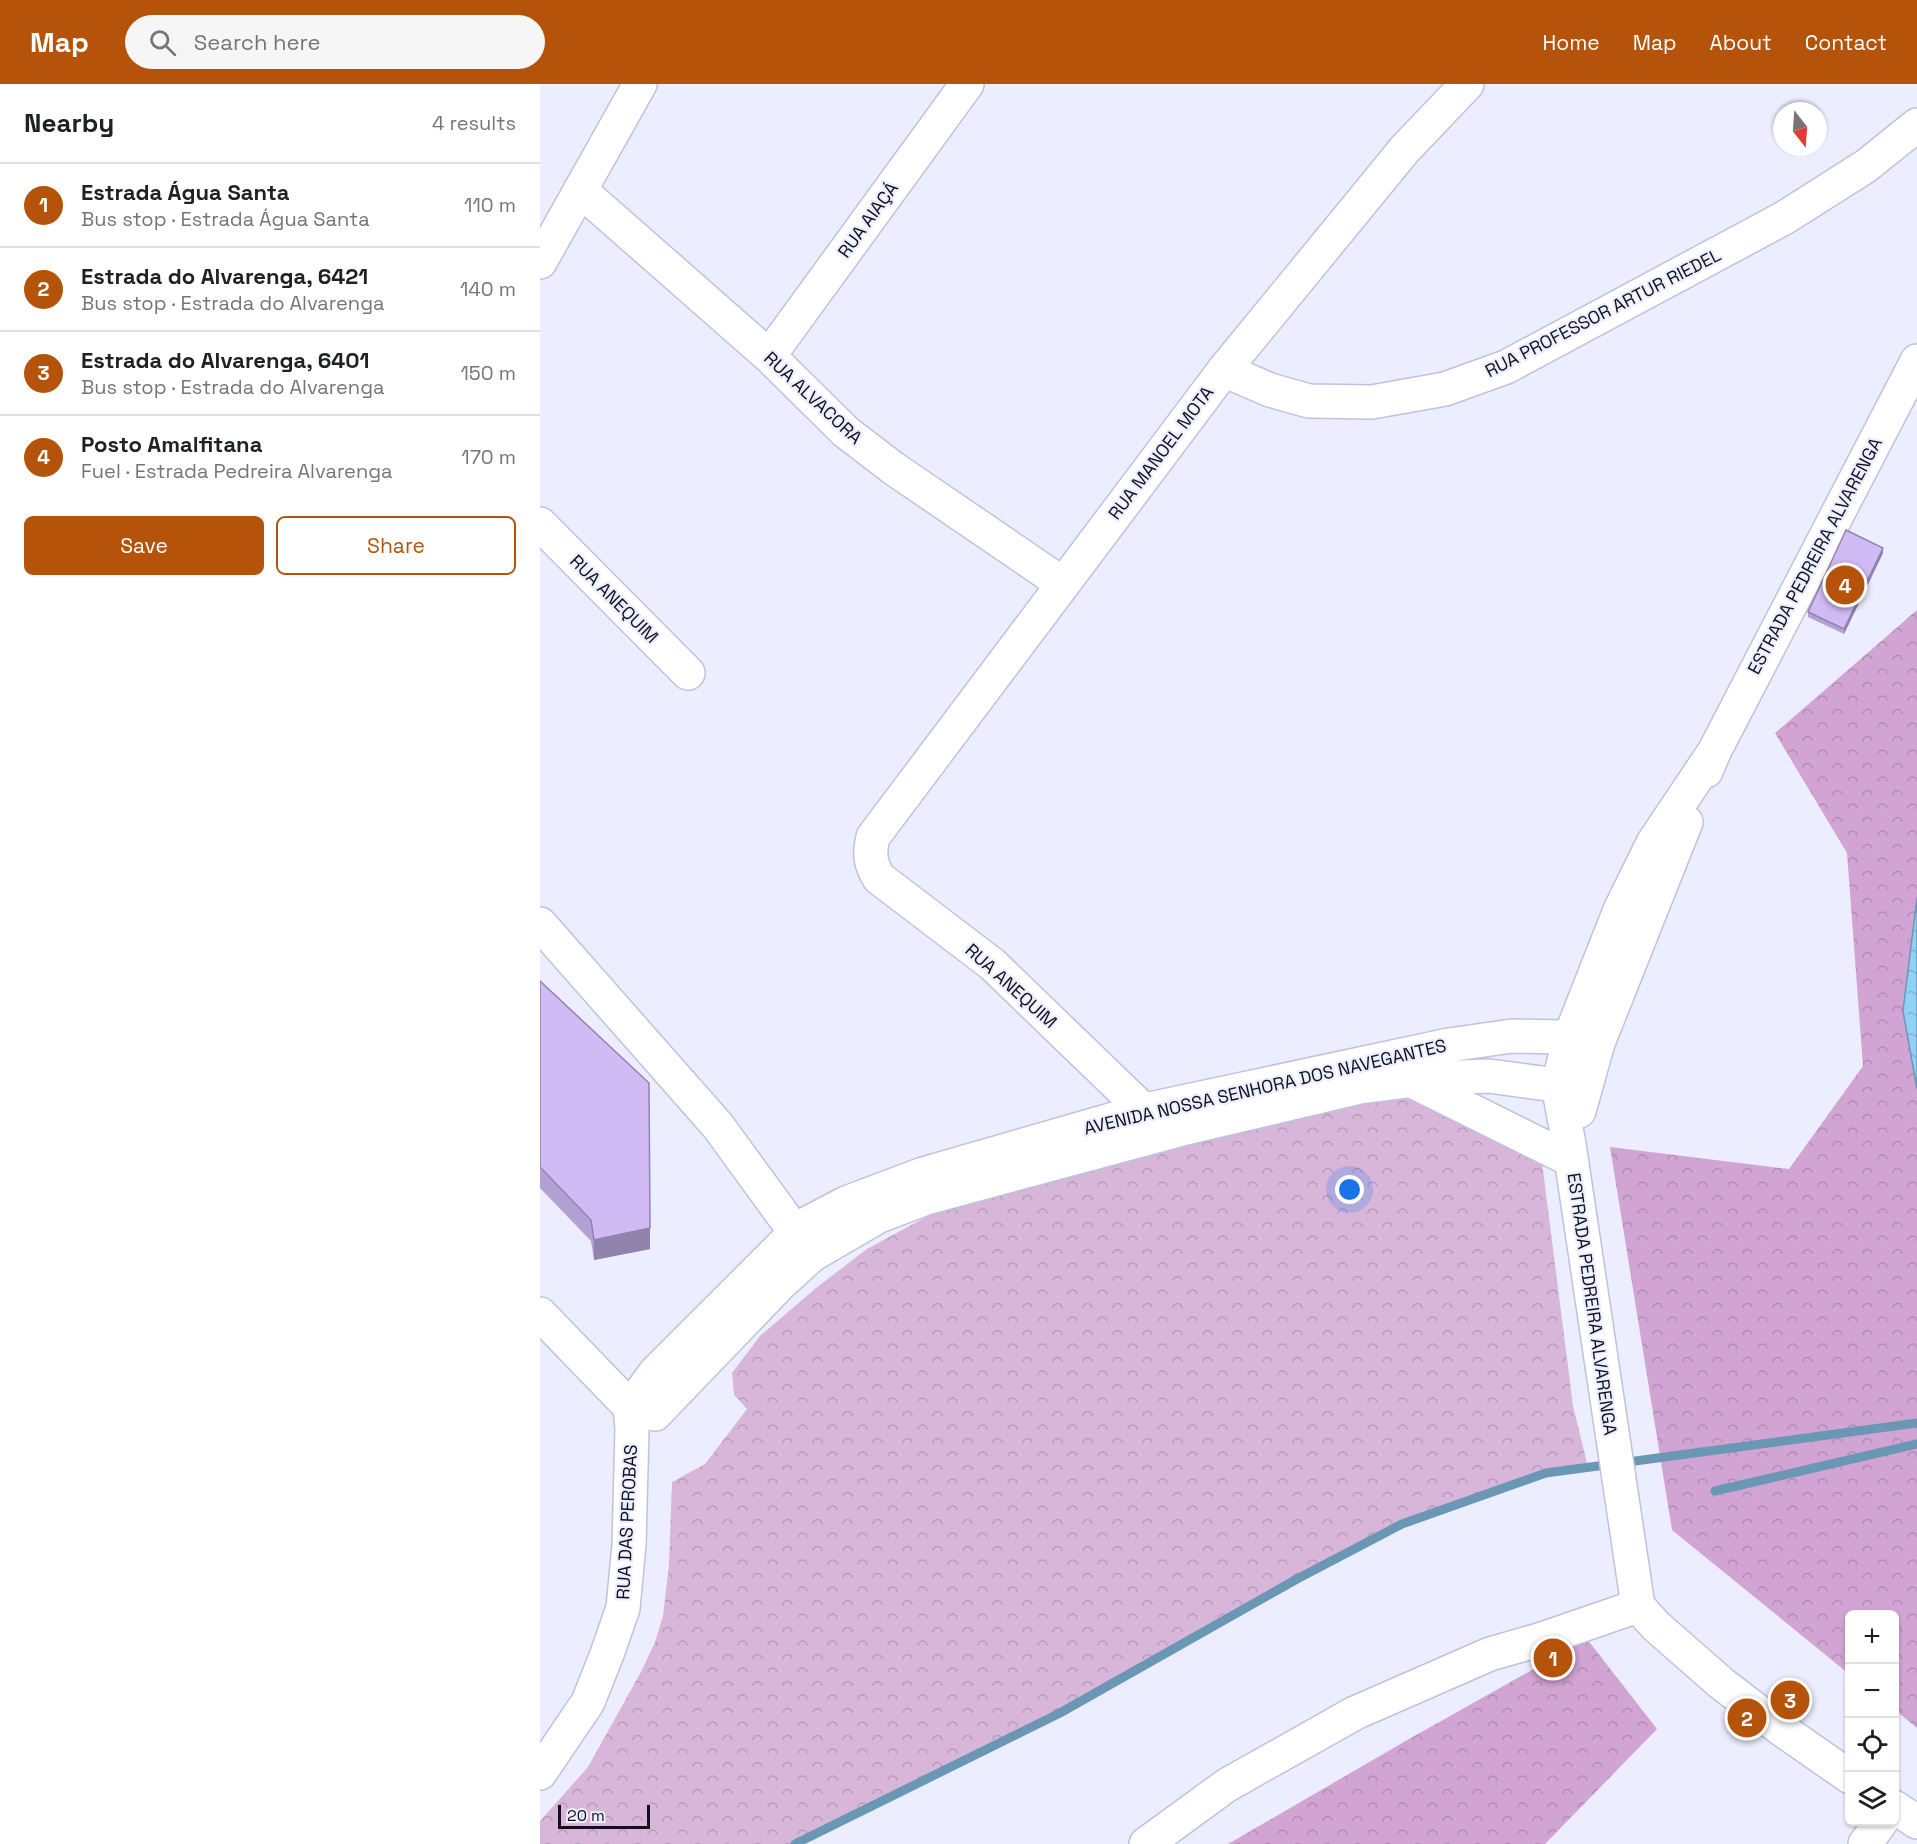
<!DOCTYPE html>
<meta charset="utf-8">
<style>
:root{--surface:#fff;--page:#f6f6f6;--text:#202124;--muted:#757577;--line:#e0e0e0;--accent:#b45309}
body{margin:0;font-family:"Space Grotesk",sans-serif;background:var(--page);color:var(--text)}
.controls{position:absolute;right:18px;bottom:18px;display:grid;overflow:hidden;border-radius:9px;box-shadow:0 2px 4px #0004}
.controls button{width:54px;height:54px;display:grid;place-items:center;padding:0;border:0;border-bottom:2px solid var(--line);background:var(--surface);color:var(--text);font:30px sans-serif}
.compass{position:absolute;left:1233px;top:18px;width:54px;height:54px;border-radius:50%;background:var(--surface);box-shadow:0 2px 4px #0004;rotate:163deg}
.scale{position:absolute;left:18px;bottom:15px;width:92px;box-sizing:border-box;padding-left:6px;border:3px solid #10111a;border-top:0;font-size:16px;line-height:21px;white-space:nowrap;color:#10111a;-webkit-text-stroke:4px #eceeff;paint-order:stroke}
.you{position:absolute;left:810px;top:1106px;width:21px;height:21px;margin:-15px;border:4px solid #fff;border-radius:50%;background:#1a73e8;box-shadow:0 0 0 9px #1a73e833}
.badge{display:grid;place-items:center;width:39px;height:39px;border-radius:50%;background:var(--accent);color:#fff;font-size:20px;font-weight:700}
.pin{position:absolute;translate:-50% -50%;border:3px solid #fff;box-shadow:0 2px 6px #0006}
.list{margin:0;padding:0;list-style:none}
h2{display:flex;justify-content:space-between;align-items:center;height:78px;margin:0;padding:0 24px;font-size:26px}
h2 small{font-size:20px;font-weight:400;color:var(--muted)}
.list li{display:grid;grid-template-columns:39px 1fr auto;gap:18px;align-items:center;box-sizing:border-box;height:84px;padding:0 24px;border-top:2px solid var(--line)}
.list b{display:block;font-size:22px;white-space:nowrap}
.list p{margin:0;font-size:20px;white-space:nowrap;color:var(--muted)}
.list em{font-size:20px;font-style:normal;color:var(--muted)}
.actions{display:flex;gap:12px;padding:18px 24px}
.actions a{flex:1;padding:14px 0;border:2px solid var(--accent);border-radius:9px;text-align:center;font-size:21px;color:var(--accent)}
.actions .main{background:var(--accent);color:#fff}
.icon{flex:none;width:33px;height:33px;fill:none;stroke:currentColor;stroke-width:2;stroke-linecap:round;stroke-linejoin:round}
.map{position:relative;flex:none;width:1377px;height:1760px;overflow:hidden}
header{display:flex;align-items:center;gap:36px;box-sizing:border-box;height:84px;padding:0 30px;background:var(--accent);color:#fff}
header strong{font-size:28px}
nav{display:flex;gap:33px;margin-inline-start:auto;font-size:21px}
.search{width:420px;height:54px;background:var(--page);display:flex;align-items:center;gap:15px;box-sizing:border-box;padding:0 21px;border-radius:33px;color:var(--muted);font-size:22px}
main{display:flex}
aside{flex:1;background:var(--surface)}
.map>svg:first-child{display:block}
.forest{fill:url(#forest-crowns)}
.park{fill:url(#park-crowns)}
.water{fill:url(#water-ripples);stroke:#6a97b4;stroke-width:1.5}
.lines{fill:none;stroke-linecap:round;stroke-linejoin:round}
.stream{stroke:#6a97b4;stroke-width:9}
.minor-casing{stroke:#bec2dc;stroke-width:36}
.major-casing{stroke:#bec2dc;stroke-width:36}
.minor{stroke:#fff;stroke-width:33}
.major{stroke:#fff;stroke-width:33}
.wall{fill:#b4a1d3}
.shaded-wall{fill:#9283ac}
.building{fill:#d1bbf5;stroke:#9283ac;stroke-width:1.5}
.labels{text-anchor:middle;stroke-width:4.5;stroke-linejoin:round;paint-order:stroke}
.street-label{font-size:18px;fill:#10111a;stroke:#eceeff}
</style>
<header>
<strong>Map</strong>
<div class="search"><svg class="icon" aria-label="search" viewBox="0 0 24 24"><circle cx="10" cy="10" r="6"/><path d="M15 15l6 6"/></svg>Search here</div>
<nav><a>Home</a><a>Map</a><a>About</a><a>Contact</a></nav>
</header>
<main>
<aside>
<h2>Nearby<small>4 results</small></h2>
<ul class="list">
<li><span class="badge">1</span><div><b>Estrada Água Santa</b><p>Bus stop · Estrada Água Santa</p></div><em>110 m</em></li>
<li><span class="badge">2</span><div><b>Estrada do Alvarenga, 6421</b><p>Bus stop · Estrada do Alvarenga</p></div><em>140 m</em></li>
<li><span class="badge">3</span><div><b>Estrada do Alvarenga, 6401</b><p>Bus stop · Estrada do Alvarenga</p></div><em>150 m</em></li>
<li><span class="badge">4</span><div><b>Posto Amalfitana</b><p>Fuel · Estrada Pedreira Alvarenga</p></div><em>170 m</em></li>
</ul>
<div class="actions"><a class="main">Save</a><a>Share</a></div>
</aside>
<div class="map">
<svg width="1377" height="1760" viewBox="0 0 1377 1760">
<defs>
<pattern id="forest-crowns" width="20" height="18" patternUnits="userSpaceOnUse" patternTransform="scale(1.5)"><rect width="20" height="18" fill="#d1a4d3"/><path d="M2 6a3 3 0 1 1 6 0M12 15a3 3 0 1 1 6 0" fill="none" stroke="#b28cb5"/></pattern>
<pattern id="park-crowns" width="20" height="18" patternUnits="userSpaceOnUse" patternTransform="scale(1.5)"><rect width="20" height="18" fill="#d8b6da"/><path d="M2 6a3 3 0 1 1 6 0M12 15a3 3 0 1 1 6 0" fill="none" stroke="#b89bba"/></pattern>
<pattern id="water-ripples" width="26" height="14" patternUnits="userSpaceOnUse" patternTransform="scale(1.5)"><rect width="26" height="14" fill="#91d1f6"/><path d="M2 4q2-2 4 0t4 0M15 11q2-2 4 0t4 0" fill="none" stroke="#7cb2d2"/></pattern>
</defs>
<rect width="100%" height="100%" fill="#eceeff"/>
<path class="forest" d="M1377,526V814L1363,927L1377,1005V1644L1355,1626L1354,1530H1310L1309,1590L1132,1446L1070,1063L1249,1085L1323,982L1307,769L1235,649Z
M1047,1555L1117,1645L1005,1760H688L869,1655Z"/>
<path class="park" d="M875,1012L1002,1078L1033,1322L1048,1383L1006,1389L862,1440L781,1483L541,1617L264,1760H0V1737L48,1683L102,1586L115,1558L123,1532L129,1481L132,1398L165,1380L207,1325L194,1311L192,1289L220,1252L276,1204L327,1165L412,1119L622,1051Z"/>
<path class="water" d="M1377,814V1005L1363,927Z"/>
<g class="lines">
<path class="stream" d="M1175,1407L1377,1360
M255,1760L520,1629L757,1495L862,1440L1006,1389L1377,1339"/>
<defs>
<path id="minor" d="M40,106L229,272L306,348L353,384L523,500
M0,178L100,0
M229,272L427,0
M684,286L730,306L769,317L832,318L905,305L966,283L1244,134L1326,82L1377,41
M0,440L148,589
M0,840L178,1042L272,1171
M872,997L1031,1076
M622,1044L452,880L339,794C330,779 329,770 333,753L684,286L865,65L927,0
M0,1689L48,1618L67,1570L83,1524L89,1461L92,1345L90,1323
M606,1760L687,1701L815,1629L950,1570L999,1556L1098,1522
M1325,1760L1341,1738"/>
<path id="major" d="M1174,668L1113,759L1080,826L1030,953L1018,1001L1029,1060L1098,1522L1116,1542L1181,1599L1241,1645L1310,1693
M1166,687L1174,668L1377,277
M1039,1027L1058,959L1146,738
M0,1230L90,1323L115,1330L240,1200L272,1171L339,1132L386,1114L642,1045L820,1003L891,994L949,992L1045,1005
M90,1323L115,1289L255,1149L268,1139L306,1119L383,1090L605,1026L909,961L972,952L1030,953L1058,959
M1354,1723L1377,1738"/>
</defs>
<use href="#minor" class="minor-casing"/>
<use href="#major" class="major-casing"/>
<use href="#minor" class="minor"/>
<use href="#major" class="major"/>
</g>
<path class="wall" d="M1343,469L1304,550L1268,533V528Z
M0,897L110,1165L54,1176L51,1157L0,1104Z"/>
<path class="shaded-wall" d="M1343,464V469L1304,550V545Z
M110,1144V1165L54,1176V1156Z"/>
<path class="building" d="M1306,446L1343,464L1304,545L1268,528Z
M0,897L109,999L110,1144L54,1156L51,1136L0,1083Z"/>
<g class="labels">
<g class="street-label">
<text transform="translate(328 136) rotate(-54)" y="6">RUA AIAÇÁ</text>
<text transform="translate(1063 229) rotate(-27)" y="6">RUA PROFESSOR ARTUR RIEDEL</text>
<text transform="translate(273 314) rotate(43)" y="6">RUA ALVACORA</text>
<text transform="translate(621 369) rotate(-53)" y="6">RUA MANOEL MOTA</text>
<text transform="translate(1275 472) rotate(-62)" y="6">ESTRADA PEDREIRA ALVARENGA</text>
<text transform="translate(74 515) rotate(45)" y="6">RUA ANEQUIM</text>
<text transform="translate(471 902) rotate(42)" y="6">RUA ANEQUIM</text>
<text transform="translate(725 1003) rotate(-13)" y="6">AVENIDA NOSSA SENHORA DOS NAVEGANTES</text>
<text transform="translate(1052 1220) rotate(82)" y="6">ESTRADA PEDREIRA ALVARENGA</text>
<text transform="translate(87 1438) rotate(-87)" y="6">RUA DAS PEROBAS</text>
</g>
</g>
</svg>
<div class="controls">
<button>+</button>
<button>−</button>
<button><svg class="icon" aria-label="locate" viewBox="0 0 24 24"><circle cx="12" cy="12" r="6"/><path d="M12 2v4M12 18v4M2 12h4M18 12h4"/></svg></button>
<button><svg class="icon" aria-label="layers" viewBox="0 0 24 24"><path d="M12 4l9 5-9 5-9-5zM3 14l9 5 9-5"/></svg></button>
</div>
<svg class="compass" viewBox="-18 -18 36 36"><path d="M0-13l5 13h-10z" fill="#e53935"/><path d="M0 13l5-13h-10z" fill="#757577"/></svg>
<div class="scale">20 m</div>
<div class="you"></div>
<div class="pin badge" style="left:1013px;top:1574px">1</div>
<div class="pin badge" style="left:1207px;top:1634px">2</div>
<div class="pin badge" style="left:1250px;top:1616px">3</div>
<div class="pin badge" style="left:1305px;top:501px">4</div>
</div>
</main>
